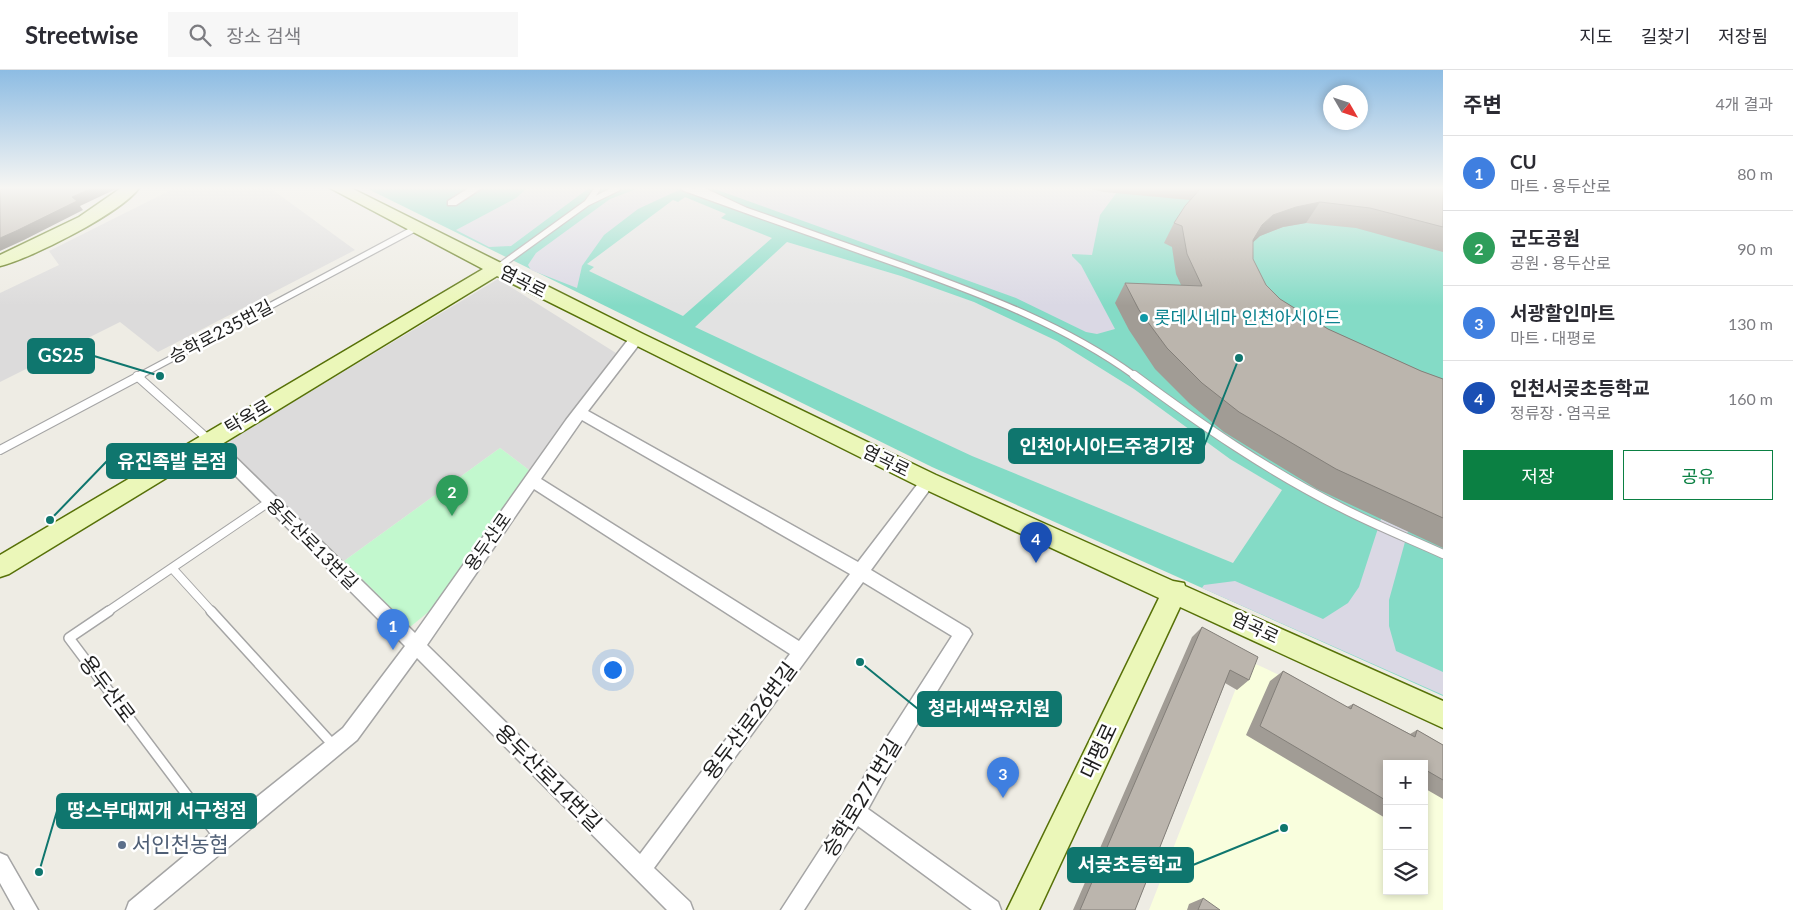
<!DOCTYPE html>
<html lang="ko">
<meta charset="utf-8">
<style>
:root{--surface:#fff;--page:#f7f7f7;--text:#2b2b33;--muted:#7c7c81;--line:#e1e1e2;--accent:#0b8043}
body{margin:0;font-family:Lato,"Noto Sans KR",sans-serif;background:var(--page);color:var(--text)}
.controls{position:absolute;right:15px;bottom:15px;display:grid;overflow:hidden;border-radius:0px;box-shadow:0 2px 8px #0003}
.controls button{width:45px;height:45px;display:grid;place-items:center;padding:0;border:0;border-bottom:1px solid var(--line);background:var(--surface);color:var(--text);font:25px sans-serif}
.compass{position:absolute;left:1323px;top:15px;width:45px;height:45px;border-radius:50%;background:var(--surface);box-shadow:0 2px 8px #0003;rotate:129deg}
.you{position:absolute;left:612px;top:599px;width:18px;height:18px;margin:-12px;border:4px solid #fff;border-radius:50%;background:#1a73e8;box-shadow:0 0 0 8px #1a73e833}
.badge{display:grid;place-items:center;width:32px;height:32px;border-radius:50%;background:var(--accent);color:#fff;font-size:16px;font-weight:700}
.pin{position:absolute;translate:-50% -41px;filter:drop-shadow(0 1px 2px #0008)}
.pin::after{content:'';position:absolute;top:26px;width:18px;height:15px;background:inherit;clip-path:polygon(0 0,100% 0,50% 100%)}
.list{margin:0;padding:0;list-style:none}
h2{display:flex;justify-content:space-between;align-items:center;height:65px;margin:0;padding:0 20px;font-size:21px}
h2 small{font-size:16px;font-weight:400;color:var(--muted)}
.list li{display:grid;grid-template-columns:32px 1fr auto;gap:15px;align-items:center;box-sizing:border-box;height:75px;padding:0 20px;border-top:1px solid var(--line)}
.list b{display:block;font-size:19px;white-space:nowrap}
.list p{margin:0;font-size:16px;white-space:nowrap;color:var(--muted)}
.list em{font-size:16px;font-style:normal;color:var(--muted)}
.actions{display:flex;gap:10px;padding:15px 20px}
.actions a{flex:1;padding:11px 0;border:1px solid var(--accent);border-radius:0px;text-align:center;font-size:18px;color:var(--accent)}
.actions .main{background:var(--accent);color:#fff}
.icon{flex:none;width:28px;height:28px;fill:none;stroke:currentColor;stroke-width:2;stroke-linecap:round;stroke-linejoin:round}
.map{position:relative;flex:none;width:1443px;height:840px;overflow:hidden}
header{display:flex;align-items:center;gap:30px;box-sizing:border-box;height:70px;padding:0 25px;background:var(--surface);border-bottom:1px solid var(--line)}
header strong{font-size:24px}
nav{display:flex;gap:28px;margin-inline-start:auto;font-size:18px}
.search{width:350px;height:45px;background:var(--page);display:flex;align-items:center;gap:12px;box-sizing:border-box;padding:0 18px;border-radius:0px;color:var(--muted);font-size:19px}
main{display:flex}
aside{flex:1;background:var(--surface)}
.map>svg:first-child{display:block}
.residential{fill:#dcdbdb}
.education{fill:#f9fedd;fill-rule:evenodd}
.park{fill:#c2f8ce}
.pitch{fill:#84dbc6}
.parking{fill:#e2e2e2}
.plaza{fill:#dad8e4}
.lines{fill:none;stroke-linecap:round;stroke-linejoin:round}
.lane-far2-casing{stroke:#a5a5a5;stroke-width:8}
.lane-far1-casing{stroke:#a5a5a5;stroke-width:10}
.lane-casing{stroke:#a5a5a5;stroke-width:12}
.street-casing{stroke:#a5a5a5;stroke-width:3}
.secondary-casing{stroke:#577108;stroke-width:3}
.lane-far2{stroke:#fff;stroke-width:5.5}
.lane-far1{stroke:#fff;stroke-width:8}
.lane{stroke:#fff;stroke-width:9}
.street{fill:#fff;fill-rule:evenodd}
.secondary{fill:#ebf7b9;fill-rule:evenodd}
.wall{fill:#a19c95}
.shaded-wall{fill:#837f79}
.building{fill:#bbb5ad;stroke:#837f79}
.culture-dot{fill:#0f9aa8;stroke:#fff;stroke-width:2}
.service-dot{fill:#5c6f8a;stroke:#fff;stroke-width:2}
.labels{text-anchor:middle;stroke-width:5;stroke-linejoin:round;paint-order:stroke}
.street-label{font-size:18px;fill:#1e1e1e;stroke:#fff}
.culture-label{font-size:18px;fill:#0d838f;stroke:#fff;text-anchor:start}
.near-street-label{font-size:21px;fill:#1e1e1e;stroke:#fff}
.near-service-label{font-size:21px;fill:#4e5e75;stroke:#fff;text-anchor:start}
.leader{fill:none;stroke:#0f766e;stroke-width:2}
.callout-dot{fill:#0f766e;stroke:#fff;stroke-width:2}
.callout{fill:#0f766e;stroke:#0f766e;stroke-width:2}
.callout-label{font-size:19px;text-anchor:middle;font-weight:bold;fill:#fff}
</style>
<header>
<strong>Streetwise</strong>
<div class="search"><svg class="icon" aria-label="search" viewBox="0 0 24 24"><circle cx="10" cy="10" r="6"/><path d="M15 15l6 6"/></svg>장소 검색</div>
<nav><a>지도</a><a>길찾기</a><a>저장됨</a></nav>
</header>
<main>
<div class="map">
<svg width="1443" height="840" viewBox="0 0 1443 840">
<rect width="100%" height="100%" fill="#eeece4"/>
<path class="residential" d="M175,118H270L355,180L158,282L120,252L0,312V223L59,195L49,181Z
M498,209L616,283L529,400L500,378L344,491L223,374Z"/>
<path class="education" d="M1247,590L1443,681V840H1149ZM1387,694H1424V821H1387Z"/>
<path class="park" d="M500,378L529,400L437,535L410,557L344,491Z"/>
<path class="pitch" d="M366,118H1443V626L932,397Z"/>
<path class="parking" d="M685,127L726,144L721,148L772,168L683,246L589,201L594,197L587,194L673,130L678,132Z
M787,172L901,206L974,232L1057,271L1134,319L1230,389L1282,420L1233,493L972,386L695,257Z"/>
<path class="plaza" d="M527,118H589L511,176L489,177L456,160L516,128Z
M639,118L679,120L638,139L604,165L582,196L577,218L531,200L528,195L536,183L610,129Z
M712,118H1120L1100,145L1092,185L1072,184V186L1081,195L1115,259L1097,264L1086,262L1016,228Z
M1381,449L1408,461L1389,530V556L1396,581L1443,602V625L1202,518L1204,515L1235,511L1323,549L1348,533L1359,517Z"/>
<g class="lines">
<defs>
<path id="lane-far2" d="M598,118L587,133L618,118
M684,118L745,140L698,118
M745,140C799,159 852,178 906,197C986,226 1066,256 1135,306
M497,198L587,133
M139,306L416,158"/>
<path id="lane-far1" d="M1134,305C1200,354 1268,401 1342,438C1375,455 1410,469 1443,484
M137,306L209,370
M0,380L141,305
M172,498L212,542
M107,542L269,432"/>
<path id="lane" d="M109,541L69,568L220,769
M211,541L334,676"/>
<path id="street" d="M469,118H482L456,135H448V131Z
M636,265L641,266L642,269L641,272L588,341L858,492L923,407H933L935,411L933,415L871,500L969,559L972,564L891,697L868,739L998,832L1001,840H972L858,756L804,840H781L849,735L877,683L952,566L863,512L654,798L690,832L693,840H667L417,588L357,670L153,840H126L129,832L213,762L343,658L405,576L204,374L202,370L204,366H214L415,563L566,350L631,266ZM582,350L850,504L799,571L541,409ZM534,419L790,584L640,784L427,575Z
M0,783L7,786L38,840H15L0,813Z"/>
<path id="secondary" d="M121,118H139C121,143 30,189 0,196V185L79,147Z
M330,118H351L643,264L936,405L1173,511L1184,513L1185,516L1443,631V658L1180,537L1039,840H1007L1159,528L920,417L497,206L9,504L0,507V485L483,199Z"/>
</defs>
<use href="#lane-far2" class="lane-far2-casing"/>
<use href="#lane-far1" class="lane-far1-casing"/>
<use href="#lane" class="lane-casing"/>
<use href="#street" class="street-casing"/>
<use href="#secondary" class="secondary-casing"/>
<use href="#lane-far2" class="lane-far2"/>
<use href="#lane-far1" class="lane-far1"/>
<use href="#lane" class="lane"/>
<use href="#street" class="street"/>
<use href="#secondary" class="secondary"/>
</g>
<path class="wall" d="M1087,118H1443V182L1356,158L1306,153L1283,157L1260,166L1253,172V189L1266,215L1280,229L1328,259L1421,301L1443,309V478L1317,419L1224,362L1189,333L1155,299L1129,260L1115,233L1125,213L1181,215L1176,204L1172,177L1164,173L1174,153L1190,130L1104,122Z
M1202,557L1249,610L1237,620L1225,613L1135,840H1073L1192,567Z
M1283,601L1347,637L1353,634L1410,664L1417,660L1443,675V729L1424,718V694H1387V749L1246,665L1270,611Z
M1203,828L1198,840H1187L1189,834Z"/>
<path class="shaded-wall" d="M92,118H118L80,136L83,140L24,170L0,181V168L72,127Z
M1320,132L1306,153L1283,157L1260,166L1249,176L1262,155L1273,145L1296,137Z"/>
<path class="building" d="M4,118H92L72,127L77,131L16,161L0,168V120Z
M1201,118H1443V157L1370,138L1320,132L1296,137L1273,145L1262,155L1253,170V189L1266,215L1280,229L1328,259L1421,301L1443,309V448L1336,399L1239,342L1202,313L1167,278L1139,240L1125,213L1202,216L1187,184L1182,156L1174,153L1185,136Z
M1202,557L1258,587L1249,610L1230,600L1135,840H1080Z
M1283,601L1351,639L1353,634L1415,667L1417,660L1443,675V710L1424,699V700V694H1387V731L1260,656Z
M1203,828L1220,840H1198Z"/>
<linearGradient id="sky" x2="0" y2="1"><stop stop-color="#8dbce3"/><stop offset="0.5" stop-color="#f7f6f3"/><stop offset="1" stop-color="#f7f6f3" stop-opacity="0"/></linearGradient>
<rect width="1443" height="236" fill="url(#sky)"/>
<circle class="culture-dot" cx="1144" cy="248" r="5"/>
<circle class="service-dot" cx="122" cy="775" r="5"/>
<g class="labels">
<g class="street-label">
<text transform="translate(523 212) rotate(27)" y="6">염곡로</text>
<text transform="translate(221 262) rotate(-28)" y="6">승학로235번길</text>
<text transform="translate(248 347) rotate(-31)" y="6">탁옥로</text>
<text transform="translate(886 391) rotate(26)" y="6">염곡로</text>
<text transform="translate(488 472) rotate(-55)" y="6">용두산로</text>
<text transform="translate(312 474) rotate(45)" y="6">용두산로13번길</text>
<text transform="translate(1255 558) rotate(25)" y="6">염곡로</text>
</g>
<g class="culture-label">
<text x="1154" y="254">롯데시네마 인천아시아드</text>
</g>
<g class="near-street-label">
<text transform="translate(107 619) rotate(53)" y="7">용두산로</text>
<text transform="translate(750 651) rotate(-53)" y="7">용두산로26번길</text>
<text transform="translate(1099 681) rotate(-65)" y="7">대평로</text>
<text transform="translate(548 708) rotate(45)" y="7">용두산로14번길</text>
<text transform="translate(862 728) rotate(-59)" y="7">승학로271번길</text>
</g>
<g class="near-service-label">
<text x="132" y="782">서인천농협</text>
</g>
</g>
<path class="leader" d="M160 306L94 286M1239 288L1204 376M50 450L107 391M860 592L918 639M39 802L57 741M1284 758L1193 795"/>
<g class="callout-dot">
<circle cx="160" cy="306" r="5"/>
<circle cx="1239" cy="288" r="5"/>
<circle cx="50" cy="450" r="5"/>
<circle cx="860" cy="592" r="5"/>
<circle cx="39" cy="802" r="5"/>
<circle cx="1284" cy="758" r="5"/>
</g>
<g class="callout">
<rect x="28" y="269" width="66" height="34" rx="5"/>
<rect x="1009" y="359" width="195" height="34" rx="5"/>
<rect x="107" y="374" width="129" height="34" rx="5"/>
<rect x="918" y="622" width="143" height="34" rx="5"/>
<rect x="57" y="724" width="199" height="34" rx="5"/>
<rect x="1068" y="778" width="125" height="34" rx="5"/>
</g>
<g class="callout-label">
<text x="61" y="292">GS25</text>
<text x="1107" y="383">인천아시아드주경기장</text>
<text x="172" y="398">유진족발 본점</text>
<text x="989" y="645">청라새싹유치원</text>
<text x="157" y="747">땅스부대찌개 서구청점</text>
<text x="1130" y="801">서곶초등학교</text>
</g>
</svg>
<div class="controls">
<button>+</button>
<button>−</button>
<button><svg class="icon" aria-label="layers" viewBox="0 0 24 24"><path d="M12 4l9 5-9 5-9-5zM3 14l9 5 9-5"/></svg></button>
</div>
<svg class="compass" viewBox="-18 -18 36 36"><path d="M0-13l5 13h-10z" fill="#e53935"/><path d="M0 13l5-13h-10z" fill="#7c7c81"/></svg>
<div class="you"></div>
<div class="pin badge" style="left:393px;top:580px;background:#3f7fe0">1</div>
<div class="pin badge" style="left:452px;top:446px;background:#2e9e5b">2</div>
<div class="pin badge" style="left:1003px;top:728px;background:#3f7fe0">3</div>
<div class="pin badge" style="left:1036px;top:493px;background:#1a4fb4">4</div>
</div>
<aside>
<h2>주변<small>4개 결과</small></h2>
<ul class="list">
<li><span class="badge" style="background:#3f7fe0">1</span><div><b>CU</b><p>마트 · 용두산로</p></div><em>80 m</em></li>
<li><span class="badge" style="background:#2e9e5b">2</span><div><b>군도공원</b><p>공원 · 용두산로</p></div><em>90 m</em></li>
<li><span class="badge" style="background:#3f7fe0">3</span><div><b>서광할인마트</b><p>마트 · 대평로</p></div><em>130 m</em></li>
<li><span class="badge" style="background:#1a4fb4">4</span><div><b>인천서곶초등학교</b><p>정류장 · 염곡로</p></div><em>160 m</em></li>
</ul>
<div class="actions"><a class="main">저장</a><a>공유</a></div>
</aside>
</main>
